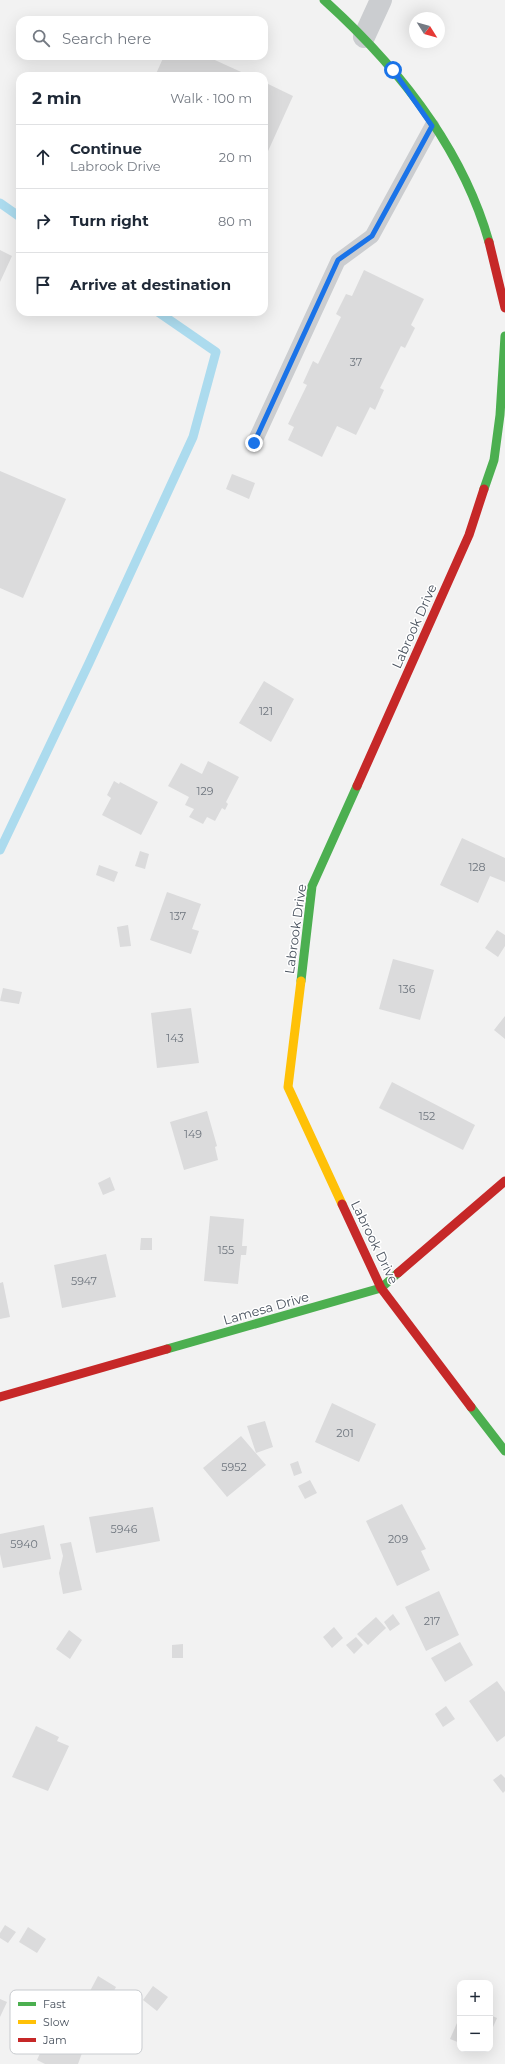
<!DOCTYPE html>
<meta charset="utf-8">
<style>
:root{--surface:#fff;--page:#f2f2f3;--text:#1f2937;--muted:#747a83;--line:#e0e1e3}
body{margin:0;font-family:Montserrat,sans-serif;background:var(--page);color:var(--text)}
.controls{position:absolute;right:12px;bottom:12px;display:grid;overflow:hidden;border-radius:8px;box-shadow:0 4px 16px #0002}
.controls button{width:36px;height:36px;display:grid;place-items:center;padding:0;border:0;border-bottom:1px solid var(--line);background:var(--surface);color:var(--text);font:20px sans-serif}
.compass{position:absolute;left:409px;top:12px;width:36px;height:36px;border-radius:50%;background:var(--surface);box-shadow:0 4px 16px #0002;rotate:127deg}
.stop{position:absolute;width:12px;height:12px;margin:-9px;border:3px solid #1a73e8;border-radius:50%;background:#fff}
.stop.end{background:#1a73e8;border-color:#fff;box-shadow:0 1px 4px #0008}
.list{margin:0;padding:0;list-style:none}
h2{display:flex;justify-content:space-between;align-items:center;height:52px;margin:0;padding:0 16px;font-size:17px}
h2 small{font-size:13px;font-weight:400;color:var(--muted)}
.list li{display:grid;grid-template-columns:26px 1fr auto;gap:12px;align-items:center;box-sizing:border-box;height:64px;padding:0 16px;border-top:1px solid var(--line)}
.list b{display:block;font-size:15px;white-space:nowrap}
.list p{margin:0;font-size:13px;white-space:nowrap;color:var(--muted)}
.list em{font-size:13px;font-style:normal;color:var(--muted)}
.icon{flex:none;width:22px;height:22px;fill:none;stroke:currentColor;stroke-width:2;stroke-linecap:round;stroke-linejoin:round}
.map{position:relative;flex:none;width:505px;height:2064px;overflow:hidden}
.search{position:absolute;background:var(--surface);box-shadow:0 4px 16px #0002;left:16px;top:16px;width:252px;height:44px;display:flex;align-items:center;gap:10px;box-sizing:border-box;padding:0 14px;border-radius:12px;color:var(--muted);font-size:15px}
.panel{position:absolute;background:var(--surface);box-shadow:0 4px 16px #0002;left:16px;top:72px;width:252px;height:244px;border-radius:12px}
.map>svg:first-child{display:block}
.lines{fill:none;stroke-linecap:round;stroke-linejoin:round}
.stream{stroke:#acdbee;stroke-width:9}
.building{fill:#dbdbdc}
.lane{stroke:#cbcdd0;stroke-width:15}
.street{stroke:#cbcdd0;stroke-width:22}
.fast{stroke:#4caf50;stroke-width:9}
.slow{stroke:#ffc107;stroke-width:9}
.jam{stroke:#c62828;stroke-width:9}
.route{stroke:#1a73e8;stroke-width:5}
.labels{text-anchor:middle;stroke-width:3;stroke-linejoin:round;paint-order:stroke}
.number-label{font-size:11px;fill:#6e757e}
.street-label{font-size:13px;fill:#49525e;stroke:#fff}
.key{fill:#fff;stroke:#c8cbcf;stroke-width:1}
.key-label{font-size:11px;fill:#49525e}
</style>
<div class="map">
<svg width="505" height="2064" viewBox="0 0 505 2064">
<rect width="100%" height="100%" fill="#f2f2f2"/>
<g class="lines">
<path class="stream" d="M0,203L20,217
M0,850L89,663L193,437L216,352L158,312"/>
</g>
<path class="building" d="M164,56H206L250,76H155Z
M264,82L293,96L264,160Z
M0,250L12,256L0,282Z
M364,270L424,299L411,325L415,328L405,348L401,346L380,388L384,390L375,410L370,407L356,435L337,426L322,457L288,440L294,427L288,424L307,385L303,383L313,361L318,364L341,317L336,314L346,294L352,296Z
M0,471L66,499L23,598L0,588Z
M232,474L255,483L249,499L226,489Z
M264,681L294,699L271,742L239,723Z
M208,761L239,777L226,802L228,804L225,810L222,808L215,821L207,817L203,824L189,817L194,809L185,805L189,797L168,786L181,763L202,774Z
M114,781L119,784L120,782L158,802L141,835L102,815L111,798L107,795Z
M462,838L505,858V882L490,876L478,903L440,885Z
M140,851L149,854L145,869L135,866Z
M99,865L118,872L114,882L96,875Z
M167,892L201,904L192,929L199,931L191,954L150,940Z
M128,925L131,946L120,947L117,927Z
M497,930L505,935V946L498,957L485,948Z
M393,959L434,970L420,1020L379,1009Z
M3,988L22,992L19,1004L0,1001Z
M191,1008L199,1063L157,1068L151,1013Z
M505,1016V1039L494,1030Z
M392,1082L475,1125L463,1150L379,1108Z
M207,1111L217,1146L215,1147L218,1160L184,1170L170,1122Z
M110,1177L115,1190L103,1195L98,1183Z
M210,1216L244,1219L242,1246H247L246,1255H241L238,1284L204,1281Z
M141,1238H152V1250H140Z
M106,1254L116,1297L62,1308L54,1265Z
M3,1282L10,1317L0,1319V1283Z
M332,1403L376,1424L359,1462L315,1442Z
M265,1421L273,1447L256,1453L247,1426Z
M241,1436L266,1465L227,1497L203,1468Z
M298,1461L302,1473L294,1476L290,1464Z
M310,1480L317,1493L305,1499L298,1486Z
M402,1504L426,1549L421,1551L430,1570L397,1586L366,1521Z
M153,1507L160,1541L96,1553L89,1517Z
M44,1525L51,1559L3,1568L0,1554V1534Z
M71,1542L82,1590L63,1594L59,1573L63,1556L60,1544Z
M439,1591L459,1635L426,1651L405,1607Z
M393,1614L400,1624L390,1631L384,1622Z
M376,1617L386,1628L368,1645L357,1634Z
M334,1627L343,1638L332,1648L323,1637Z
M69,1630L82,1640L70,1659L56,1649Z
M356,1637L363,1645L354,1654L346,1645Z
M460,1642L473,1665L445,1682L431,1658Z
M183,1644V1658H172V1645Z
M497,1681L505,1692V1736L497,1742L469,1701Z
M446,1706L455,1719L443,1727L435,1714Z
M36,1726L59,1737L57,1741L69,1746L48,1791L12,1777Z
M501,1774L505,1778V1791L503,1793L493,1780Z
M5,1925L16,1932L8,1943L0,1938V1933Z
M28,1927L46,1939L37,1953L19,1942Z
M98,1976L116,1987L108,2001L90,1991Z
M153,1986L168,1997L157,2011L143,2000Z
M0,1999L7,2002L0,2017Z
M490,2015L497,2018L490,2034Z
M460,2016V2043L450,2039Z
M79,2027L87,2030L86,2033L89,2034L78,2064H45L37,2060L51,2029L71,2038L76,2028L78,2029Z"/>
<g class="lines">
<path class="lane" d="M254,443L338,261L372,236L432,126"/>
<path class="street" d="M364,37L381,0"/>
<path class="fast" d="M324,0C396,65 462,147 489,242
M484,489L494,460L500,415L505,336
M301,981L312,886L357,786
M167,1349L381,1288L398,1273
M471,1407L505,1451"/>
<path class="slow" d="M301,981L288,1087L342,1204"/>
<path class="jam" d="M489,242L505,308
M357,786L469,535L484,489
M342,1204L381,1288L471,1407
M398,1273L505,1181
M0,1397L167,1349"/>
</g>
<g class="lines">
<path class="route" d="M254,443L338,260L372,236L432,126L393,70"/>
</g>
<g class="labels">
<g class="number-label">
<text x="356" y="366">37</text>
<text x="266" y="715">121</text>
<text x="205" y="795">129</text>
<text x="477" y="871">128</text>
<text x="178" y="920">137</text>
<text x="407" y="993">136</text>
<text x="175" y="1042">143</text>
<text x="427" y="1120">152</text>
<text x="193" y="1138">149</text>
<text x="226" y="1254">155</text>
<text x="84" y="1285">5947</text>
<text x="345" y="1437">201</text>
<text x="234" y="1471">5952</text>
<text x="124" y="1533">5946</text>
<text x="398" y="1543">209</text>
<text x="24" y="1548">5940</text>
<text x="432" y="1625">217</text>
</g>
<g class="street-label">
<text transform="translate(414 626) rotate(-66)" y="5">Labrook Drive</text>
<text transform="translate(295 929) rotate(-82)" y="5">Labrook Drive</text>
<text transform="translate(375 1242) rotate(64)" y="5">Labrook Drive</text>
<text transform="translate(266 1308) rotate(-16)" y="5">Lamesa Drive</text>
</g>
</g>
<rect x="10" y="1990" width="132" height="64" rx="6" class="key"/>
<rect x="18" y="2002" width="18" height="4" fill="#4caf50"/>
<rect x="18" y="2020" width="18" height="4" fill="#ffc107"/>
<rect x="18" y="2038" width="18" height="4" fill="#c62828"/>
<g class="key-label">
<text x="43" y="2008">Fast</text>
<text x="43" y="2026">Slow</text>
<text x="43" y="2044">Jam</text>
</g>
</svg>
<div class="controls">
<button>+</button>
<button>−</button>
</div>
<svg class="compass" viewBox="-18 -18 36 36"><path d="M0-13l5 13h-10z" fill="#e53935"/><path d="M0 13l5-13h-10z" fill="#747a83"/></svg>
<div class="stop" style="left:393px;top:70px"></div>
<div class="stop end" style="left:254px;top:443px"></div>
<div class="search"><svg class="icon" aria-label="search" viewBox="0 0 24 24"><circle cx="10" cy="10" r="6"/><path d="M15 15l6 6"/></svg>Search here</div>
<section class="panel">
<h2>2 min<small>Walk · 100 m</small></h2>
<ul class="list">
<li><svg class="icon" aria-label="ahead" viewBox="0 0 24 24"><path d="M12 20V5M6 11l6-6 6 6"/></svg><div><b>Continue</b><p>Labrook Drive</p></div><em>20 m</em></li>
<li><svg class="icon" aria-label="right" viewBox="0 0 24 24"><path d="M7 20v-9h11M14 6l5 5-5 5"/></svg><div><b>Turn right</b></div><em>80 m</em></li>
<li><svg class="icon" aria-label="arrive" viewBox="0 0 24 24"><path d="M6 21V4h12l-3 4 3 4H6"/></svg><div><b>Arrive at destination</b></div></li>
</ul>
</section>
</div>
